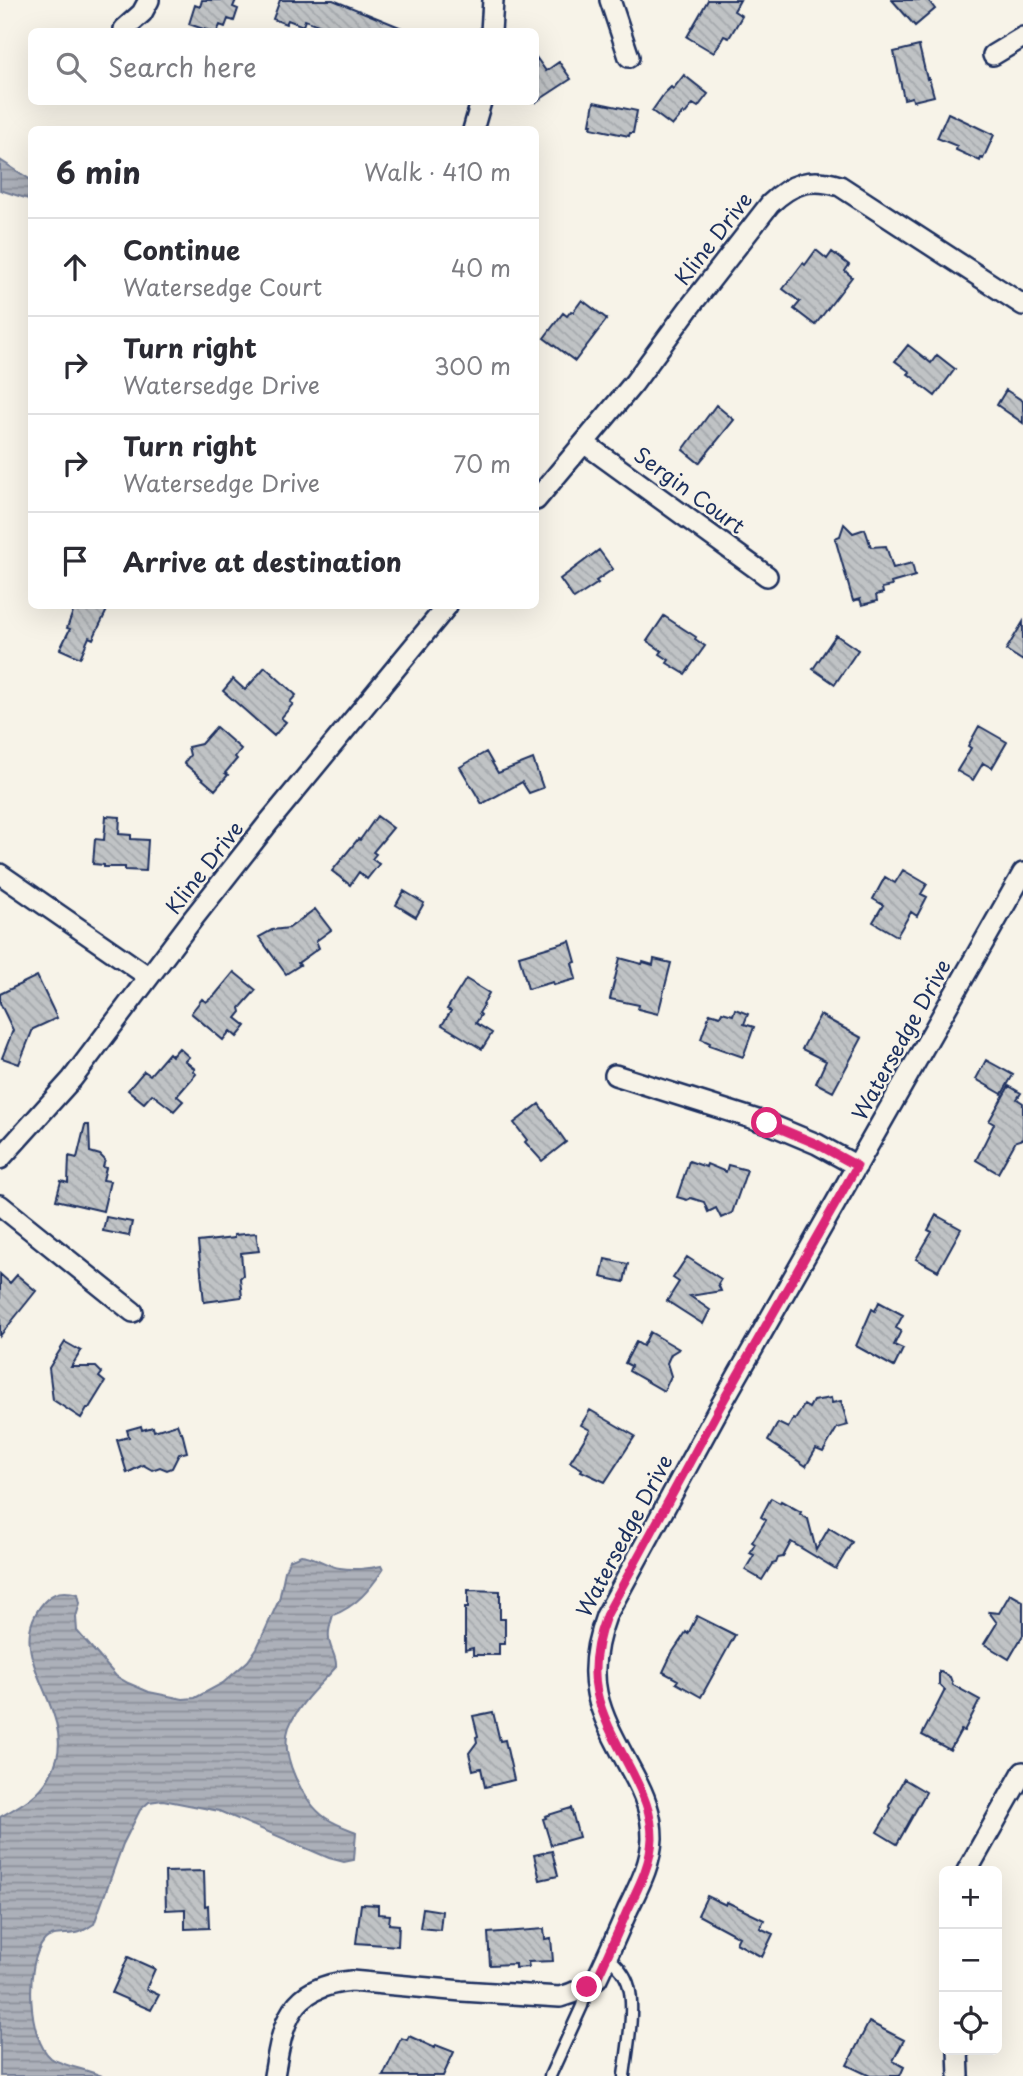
<!DOCTYPE html>
<meta charset="utf-8">
<style>
:root{--surface:#fff;--page:#f2f2f3;--text:#2b2b33;--muted:#7c7c81;--line:#e1e1e2}
body{margin:0;font-family:"Playpen Sans",sans-serif;background:var(--page);color:var(--text)}
.controls{position:absolute;right:21px;bottom:21px;display:grid;overflow:hidden;border-radius:10px;box-shadow:0 7px 28px #0002}
.controls button{width:63px;height:63px;display:grid;place-items:center;padding:0;border:0;border-bottom:2px solid var(--line);background:var(--surface);color:var(--text);font:35px sans-serif}
.stop{position:absolute;width:21px;height:21px;margin:-16px;border:5px solid #db2777;border-radius:50%;background:#fff}
.stop.end{background:#db2777;border-color:#fff;box-shadow:0 2px 7px #0008}
.list{margin:0;padding:0;list-style:none}
h2{display:flex;justify-content:space-between;align-items:center;height:91px;margin:0;padding:0 28px;font-size:30px}
h2 small{font-size:23px;font-weight:400;color:var(--muted)}
.list li{display:grid;grid-template-columns:46px 1fr auto;gap:21px;align-items:center;box-sizing:border-box;height:98px;padding:0 28px;border-top:2px solid var(--line)}
.list b{display:block;font-size:26px;white-space:nowrap}
.list p{margin:0;font-size:23px;white-space:nowrap;color:var(--muted)}
.list em{font-size:23px;font-style:normal;color:var(--muted)}
.icon{flex:none;width:38px;height:38px;fill:none;stroke:currentColor;stroke-width:2;stroke-linecap:round;stroke-linejoin:round}
.map{position:relative;flex:none;width:1023px;height:2076px;overflow:hidden}
.search{position:absolute;background:var(--surface);box-shadow:0 7px 28px #0002;left:28px;top:28px;width:511px;height:77px;display:flex;align-items:center;gap:18px;box-sizing:border-box;padding:0 24px;border-radius:10px;color:var(--muted);font-size:26px}
.panel{position:absolute;background:var(--surface);box-shadow:0 7px 28px #0002;left:28px;top:126px;width:511px;height:483px;border-radius:10px}
.map>svg:first-child{display:block}
.water{fill:url(#water-rules);stroke:#727c95;stroke-width:2}
.building{fill:url(#building-back-hatch);stroke:#1b2f5e;stroke-width:2}
.lines{fill:none;stroke-linecap:round;stroke-linejoin:round}
.service-casing{stroke:#1b2f5e;stroke-width:15}
.minor-casing{stroke:#1b2f5e;stroke-width:24}
.service{stroke:#f7f3e8;stroke-width:10}
.minor{stroke:#f7f3e8;stroke-width:19}
.route{stroke:#db2777;stroke-width:9}
.labels{text-anchor:middle;stroke-width:5;stroke-linejoin:round;paint-order:stroke}
.street-label{font-size:21px;fill:#1b2f5e;stroke:#f7f3e8}
</style>
<div class="map">
<svg width="1023" height="2076" viewBox="0 0 1023 2076">
<defs>
<pattern id="water-rules" width="6" height="5" patternUnits="userSpaceOnUse" patternTransform="scale(1.75)"><rect width="6" height="5" fill="#acb0b9"/><path d="M0 2.5h6" fill="none" stroke="#8b909a"/></pattern>
<pattern id="building-back-hatch" width="6" height="6" patternUnits="userSpaceOnUse" patternTransform="scale(1.75)"><rect width="6" height="6" fill="#c0c3c5"/><path d="M-1 5l2 2M0 0l6 6M5-1l2 2" fill="none" stroke="#a4a8ac"/></pattern>
</defs>
<rect width="100%" height="100%" fill="#f7f3e8"/>
<filter id="ink" filterUnits="userSpaceOnUse"><feTurbulence type="fractalNoise" baseFrequency=".0143" numOctaves="2"/><feDisplacementMap in="SourceGraphic" scale="14" xChannelSelector="R" yChannelSelector="G"/><feConvolveMatrix kernelMatrix="1 2 1 2 8 2 1 2 1" color-interpolation-filters="sRGB"/></filter>
<g filter="url(#ink)">
<path class="water" d="M0,160L31,180V200L0,190Z
M301,1555C318,1557 326,1566 340,1568C352,1570 369,1569 381,1566L383,1570C370,1589 356,1607 333,1615C330,1625 327,1634 330,1644C332,1652 337,1658 336,1667C320,1685 298,1704 289,1727C279,1754 303,1803 326,1818C335,1824 346,1828 356,1832L354,1860L344,1862L329,1858L219,1811L163,1800L149,1802L140,1810L123,1844L94,1924C89,1927 85,1930 80,1932C69,1936 52,1931 44,1941C24,1964 28,2039 51,2058C60,2065 89,2070 102,2076H0V1817C28,1801 48,1791 57,1758C71,1704 0,1652 44,1602C54,1591 64,1590 78,1594L80,1603L76,1617L77,1631L116,1676L128,1683L149,1692L183,1699L195,1698L223,1683L248,1661L257,1648L279,1600L285,1571L289,1560Z"/>
<path class="building" d="M202,0H236L233,7L238,9L234,21L228,19L225,27L220,25L217,32H212L189,24L195,5L200,7Z
M280,0H333L412,32H345L327,25L326,28L305,20L303,26L288,20L286,24L273,19Z
M708,0H740L734,11L742,16L729,38L724,36L714,53L687,37Z
M892,0H928L935,9L915,26Z
M919,46L927,79L929,78L934,96L913,101L912,97L904,99L894,52Z
M536,57L546,71L559,62L571,79L536,102Z
M684,75L708,94L698,107L693,104L685,114L683,113L672,126L652,111L664,94L671,87L673,89Z
M594,102L637,111L633,133H630L629,136L591,128L592,124H590Z
M948,113L994,135L983,159L981,158L980,161L956,150L957,146L937,138Z
M816,250L827,259L832,252L849,265L845,271L852,277L815,325L794,309L800,302L783,289L803,263L805,265Z
M582,300L607,319L575,361L544,338L563,313L567,316L571,311L573,312Z
M908,345L931,363L937,355L955,369L935,396L918,383L919,382L908,374L910,372L895,361Z
M1006,390L1023,401V423L997,405Z
M716,405L734,420L699,463L683,450Z
M844,524L853,533L865,529L871,547L886,546L893,568L912,563L915,576L891,583L892,586L882,588L883,593L876,595L877,601L862,605L860,599L853,601L835,538L840,536Z
M599,550L613,569L596,581L598,583L574,599L560,579Z
M78,606H109L93,639L89,637L80,658L60,649L70,629L67,628L74,609L76,610Z
M664,616L696,637L695,639L705,646L685,674L667,663L669,660L660,654L662,651L647,641Z
M1023,622V661L1006,650Z
M836,635L858,650L835,684L813,669Z
M265,667L296,695L290,702L293,704L281,718L286,722L274,736L223,691L233,679L245,690Z
M979,726L1007,742L992,768L983,763L973,780L957,771L971,748L968,746Z
M216,727L241,749L235,757L237,759L225,773L228,775L215,790L184,763L190,755L188,747L201,744Z
M486,752L498,773L533,759L543,788L529,793L522,782L482,804L460,767Z
M106,816L120,817L119,834L131,835V839L148,840L146,871L125,870V867H104V865L93,864L95,839L104,840Z
M377,816L393,828L373,852L376,854L372,859L379,864L367,879L359,872L350,885L332,871L358,839L360,840Z
M903,870L927,884L921,894L927,897L917,916L911,912L897,936L873,922L883,905L873,899L885,877L895,883Z
M404,891L424,903L416,917L396,905Z
M315,909L331,930L316,941L319,948L298,963L300,965L286,974L259,937L272,930L289,928Z
M570,941L576,962L572,963L576,979L554,985L553,982L528,989L519,956Z
M620,958L642,964L643,962L653,965L654,959L671,963L658,1014L638,1009L639,1005L610,999Z
M234,972L256,990L240,1008L241,1012L236,1018L246,1026L237,1037L230,1031L223,1040L191,1013L202,999L206,1002L215,995Z
M37,976L57,1018L33,1029L19,1064L2,1058L13,1030L0,1003V994Z
M466,979L489,993L483,1004L484,1005L479,1013L481,1015L476,1023L492,1033L482,1049L442,1025L451,1011L447,1009Z
M735,1009L748,1014L744,1024L754,1027L743,1057L709,1045L710,1043L701,1039L710,1013L720,1016L722,1012L733,1015Z
M820,1015L862,1038L833,1092L816,1083L826,1061L802,1049Z
M179,1048L189,1057L185,1061L195,1069L193,1071L196,1074L177,1096L183,1101L174,1111L152,1094L144,1103L128,1090L144,1071L150,1075L169,1053L172,1056Z
M986,1060L1013,1075L1002,1094L976,1079Z
M1009,1086L1021,1093L1017,1099L1023,1103V1139L1016,1141L998,1173L976,1160L994,1124L989,1121Z
M539,1104L566,1142L542,1161L525,1142L527,1140L514,1123Z
M85,1125H89L90,1152L100,1155L105,1160L103,1167L106,1168L103,1180L110,1181L103,1211L56,1200L61,1181L68,1183L69,1156L77,1158Z
M689,1161L706,1167L707,1164L726,1172L728,1165L747,1170L732,1213L721,1218L716,1208L708,1212L704,1202L691,1198L687,1200L677,1197Z
M936,1215L961,1229L938,1271L916,1259L932,1232L928,1230Z
M106,1217L132,1222L129,1236L103,1231Z
M256,1233L259,1251L241,1253L243,1275L240,1278L242,1297L204,1302L198,1242L234,1238V1235Z
M687,1257L721,1279L718,1284L721,1291L690,1296L710,1310L703,1324L667,1301L679,1282L673,1278Z
M605,1259L628,1264L624,1282L601,1277Z
M0,1274L10,1283L17,1275L36,1291L0,1336Z
M879,1302L903,1315L896,1328L901,1331L894,1345L903,1349L894,1367L856,1346L872,1309L875,1311Z
M650,1332L679,1349L671,1354L667,1363L671,1376L664,1391L629,1371L631,1366L625,1363L636,1342L643,1346Z
M65,1342L81,1351L71,1367H96L102,1373L99,1377L105,1382L89,1408H87L81,1418L53,1400L49,1368Z
M831,1398L832,1403L841,1401L848,1425L837,1428L823,1452L816,1449L806,1466L768,1441L778,1423L788,1428L793,1419L795,1420L804,1405L809,1408L813,1401Z
M590,1410L635,1436L605,1482L581,1471L582,1469L570,1462L590,1430L581,1425Z
M177,1424L180,1432H182L187,1452L179,1454L172,1468L167,1470L160,1467L152,1470L143,1465L127,1473L117,1440L129,1437L127,1430L141,1426L142,1430L153,1427L154,1431Z
M771,1498L780,1503L781,1501L801,1512L800,1514L808,1519L816,1550L829,1528L852,1542L836,1569L791,1542L783,1557L778,1558L776,1563L772,1564L762,1580L745,1570L754,1555L750,1553L755,1544L752,1542L766,1520L761,1517Z
M468,1590L500,1591V1619H505V1644H499V1655H473V1648L465,1650V1608H468Z
M1010,1594L1023,1601V1635L1009,1659L984,1644L997,1623L989,1612L999,1613Z
M697,1616L735,1635L701,1697L676,1683L678,1680L663,1672L672,1653L686,1632L688,1634Z
M939,1671L950,1677L953,1685L980,1700L964,1731L961,1730L950,1750L922,1735L945,1690L939,1684Z
M493,1712L500,1741L505,1740L514,1780L485,1787L481,1768L473,1770L469,1753L477,1742L476,1737L478,1736L473,1716Z
M904,1779L926,1792L897,1844L877,1832L891,1808L889,1806Z
M571,1808L579,1837L551,1845L543,1819L546,1818L545,1816Z
M552,1851L558,1876L540,1880L534,1855Z
M204,1871L205,1906L208,1905L209,1928L185,1929V1909L166,1910L165,1872Z
M707,1896L726,1905L727,1902L764,1920L760,1928L773,1934L762,1957L736,1943L739,1937L698,1915Z
M361,1904L378,1905V1914L390,1915L389,1924L399,1925L398,1946L356,1943Z
M423,1908L442,1911L440,1930L420,1928Z
M544,1929L545,1939L551,1938L553,1961L528,1962L529,1967L515,1968V1964L490,1965L488,1933Z
M128,1957L155,1969L146,1989L159,1995L151,2010L112,1993Z
M869,2022L904,2040L893,2061L904,2067L900,2076H870L847,2065Z
M409,2036L435,2048L436,2045L454,2052L443,2076H383L401,2038L407,2040Z"/>
<g class="lines">
<defs>
<path id="service" d="M607,1956C617,1965 626,1974 629,1987C635,2009 627,2052 624,2076
M550,2076L582,2006L587,1987"/>
<path id="minor" d="M610,0L629,57
M124,29L142,13L149,0
M491,32L493,0
M993,55L1023,37
M473,130L481,102
M584,443L767,576
M536,500L634,383L689,308L770,204C792,183 810,177 840,186L1023,305
M0,874L149,977
M615,1075L767,1123L817,1144L857,1166
M0,1159L72,1079L192,920L269,822L447,606
M0,1205L133,1312
M967,1871L1023,1772
M958,2050L959,2076
M274,2076C283,2023 288,1987 351,1981L462,1991L560,1997C575,1993 586,1988 597,1978C608,1955 618,1932 628,1909C639,1886 651,1864 652,1838C652,1813 644,1794 632,1772C601,1714 581,1683 606,1616L718,1410L1023,873"/>
</defs>
<use href="#service" class="service-casing"/>
<use href="#minor" class="minor-casing"/>
<use href="#service" class="service"/>
<use href="#minor" class="minor"/>
</g>
</g>
<g class="lines" filter="url(#ink)">
<path class="route" d="M587,1987L597,1978C608,1955 618,1932 628,1909C639,1886 651,1864 652,1838C652,1813 643,1794 632,1772C601,1713 581,1683 606,1616L718,1410L857,1166L817,1144L767,1123"/>
</g>
<g class="labels">
<g class="street-label">
<text transform="translate(714 239) rotate(-52)" y="7">Kline Drive</text>
<text transform="translate(689 491) rotate(36)" y="7">Sergin Court</text>
<text transform="translate(205 868) rotate(-52)" y="7">Kline Drive</text>
<text transform="translate(902 1040) rotate(-61)" y="7">Watersedge Drive</text>
<text transform="translate(625 1536) rotate(-62)" y="7">Watersedge Drive</text>
</g>
</g>
</svg>
<div class="controls">
<button>+</button>
<button>−</button>
<button><svg class="icon" aria-label="locate" viewBox="0 0 24 24"><circle cx="12" cy="12" r="6"/><path d="M12 2v4M12 18v4M2 12h4M18 12h4"/></svg></button>
</div>
<div class="stop" style="left:767px;top:1123px"></div>
<div class="stop end" style="left:587px;top:1987px"></div>
<div class="search"><svg class="icon" aria-label="search" viewBox="0 0 24 24"><circle cx="10" cy="10" r="6"/><path d="M15 15l6 6"/></svg>Search here</div>
<section class="panel">
<h2>6 min<small>Walk · 410 m</small></h2>
<ul class="list">
<li><svg class="icon" aria-label="ahead" viewBox="0 0 24 24"><path d="M12 20V5M6 11l6-6 6 6"/></svg><div><b>Continue</b><p>Watersedge Court</p></div><em>40 m</em></li>
<li><svg class="icon" aria-label="right" viewBox="0 0 24 24"><path d="M7 20v-9h11M14 6l5 5-5 5"/></svg><div><b>Turn right</b><p>Watersedge Drive</p></div><em>300 m</em></li>
<li><svg class="icon" aria-label="right" viewBox="0 0 24 24"><path d="M7 20v-9h11M14 6l5 5-5 5"/></svg><div><b>Turn right</b><p>Watersedge Drive</p></div><em>70 m</em></li>
<li><svg class="icon" aria-label="arrive" viewBox="0 0 24 24"><path d="M6 21V4h12l-3 4 3 4H6"/></svg><div><b>Arrive at destination</b></div></li>
</ul>
</section>
</div>
